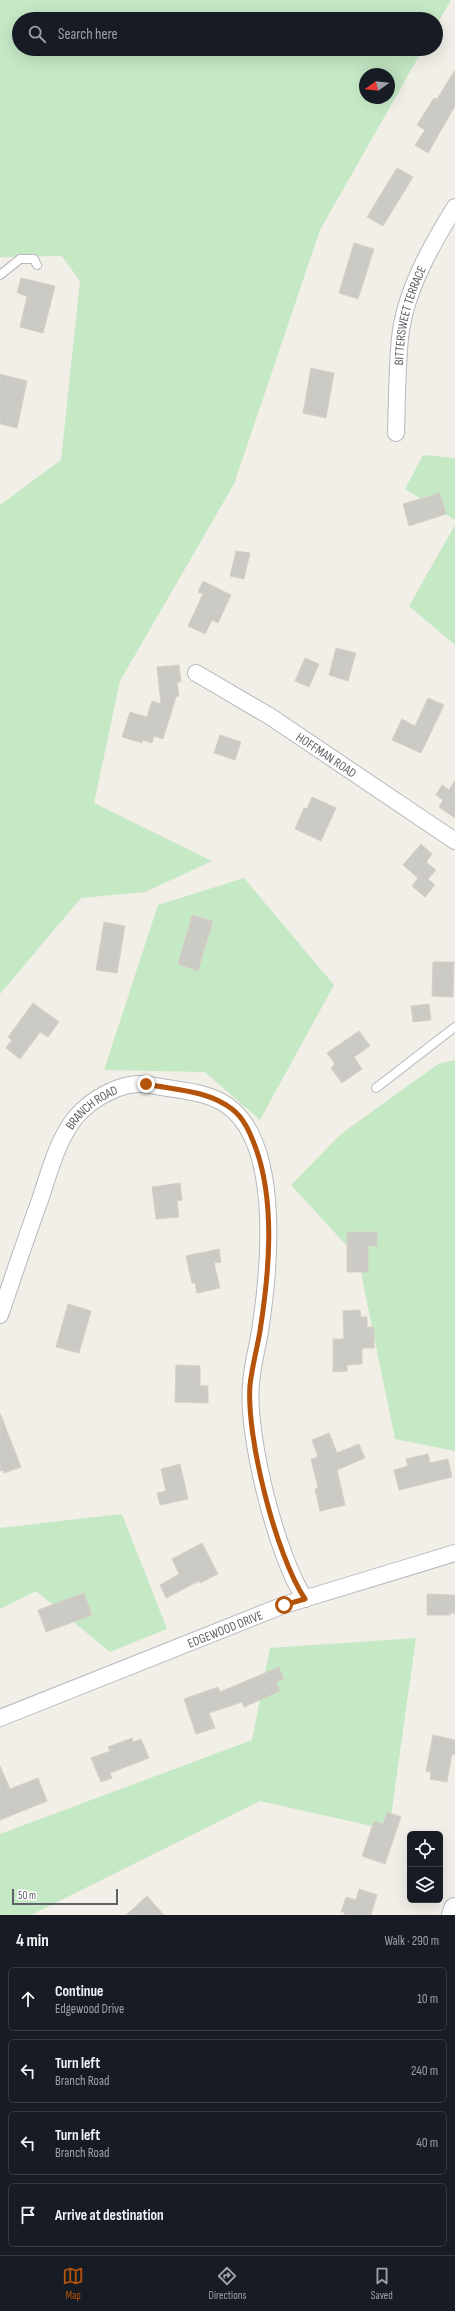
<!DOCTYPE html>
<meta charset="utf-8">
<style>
:root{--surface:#171b24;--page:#242831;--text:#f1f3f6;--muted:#9ea1a6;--line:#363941;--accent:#b45309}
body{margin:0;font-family:"Sofia Sans Condensed",sans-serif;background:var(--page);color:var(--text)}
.controls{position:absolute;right:12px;bottom:12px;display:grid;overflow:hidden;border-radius:6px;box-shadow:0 4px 16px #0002}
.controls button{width:36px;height:36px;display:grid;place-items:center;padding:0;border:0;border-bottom:1px solid var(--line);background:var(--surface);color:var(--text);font:20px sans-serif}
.compass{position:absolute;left:359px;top:68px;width:36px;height:36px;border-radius:50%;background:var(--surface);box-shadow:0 4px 16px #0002;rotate:255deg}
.scale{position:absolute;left:12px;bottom:10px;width:106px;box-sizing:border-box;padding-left:4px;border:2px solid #5f6368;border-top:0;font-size:11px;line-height:14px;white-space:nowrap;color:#5f6368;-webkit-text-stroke:3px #fff;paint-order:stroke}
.stop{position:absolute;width:12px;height:12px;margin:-9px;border:3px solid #b45309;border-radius:50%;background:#fff}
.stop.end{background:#b45309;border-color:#fff;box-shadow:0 1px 4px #0008}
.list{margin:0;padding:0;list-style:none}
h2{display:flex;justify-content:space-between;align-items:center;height:52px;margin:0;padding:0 16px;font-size:17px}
h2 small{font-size:13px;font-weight:400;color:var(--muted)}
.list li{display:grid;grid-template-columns:26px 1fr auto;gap:12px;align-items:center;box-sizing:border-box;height:64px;margin:0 8px 8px;padding:0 8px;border:1px solid var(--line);border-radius:6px}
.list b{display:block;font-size:15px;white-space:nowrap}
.list p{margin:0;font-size:13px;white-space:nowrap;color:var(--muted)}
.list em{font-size:13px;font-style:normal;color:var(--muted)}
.icon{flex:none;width:22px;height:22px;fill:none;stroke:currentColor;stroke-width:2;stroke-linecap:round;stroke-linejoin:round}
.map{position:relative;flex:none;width:455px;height:1915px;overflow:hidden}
.search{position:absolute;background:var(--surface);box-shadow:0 4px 16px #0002;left:12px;right:12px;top:12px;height:44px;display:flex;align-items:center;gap:10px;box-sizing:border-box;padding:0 14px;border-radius:22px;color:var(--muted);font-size:15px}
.sheet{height:340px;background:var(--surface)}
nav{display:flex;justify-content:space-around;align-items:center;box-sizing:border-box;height:56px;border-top:1px solid var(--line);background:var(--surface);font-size:11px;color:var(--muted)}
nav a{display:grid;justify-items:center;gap:2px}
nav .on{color:var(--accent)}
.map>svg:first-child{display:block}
.green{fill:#c5e8c5;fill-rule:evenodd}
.building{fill:#cccac5;stroke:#d6d1c6}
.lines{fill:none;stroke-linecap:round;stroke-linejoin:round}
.lane-casing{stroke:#b5b8bc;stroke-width:10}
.street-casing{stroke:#b5b8bc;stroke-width:18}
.secondary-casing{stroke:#b6babf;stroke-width:24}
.lane{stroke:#fff;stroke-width:8}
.street{stroke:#fff;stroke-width:16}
.secondary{stroke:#fff;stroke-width:22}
.route{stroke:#b45309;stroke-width:5}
.labels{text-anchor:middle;stroke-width:3;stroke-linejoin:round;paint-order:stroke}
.street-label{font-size:13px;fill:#5f6368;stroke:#fff}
</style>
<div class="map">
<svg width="455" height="1915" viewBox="0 0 455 1915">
<rect width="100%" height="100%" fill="#f1efe8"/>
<path class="green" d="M0,0H451L436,26V19H19V49H423L320,230L234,484L120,681L94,803L212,861L145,892L81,898L0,994V505L61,460L80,281L62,256L0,257ZM365,74H389V98H365Z
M423,455L455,458V520L405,489Z
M455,525V645L409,606Z
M244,878L334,985L260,1120L205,1072L104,1070L158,905Z
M455,1060V1451L395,1439L358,1258L291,1185L341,1134L438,1064Z
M122,1514L167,1629L110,1652L36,1591L0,1609V1528Z
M416,1638L389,1830L260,1801L31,1915H0V1834L252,1740L270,1648Z"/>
<path class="building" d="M455,70V106L428,153L415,145L425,130L417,125L434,98L437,99Z
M397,168L413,177L383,226L367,217Z
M354,243L374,249L358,299L339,293Z
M21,278L55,286L43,333L20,327L27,296L17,293Z
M311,368L334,373L326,418L303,413Z
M0,374L27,381L17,428L0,424Z
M440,493L446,514L409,526L403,504Z
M236,551L250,553L244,579L230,576Z
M203,581L231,595L218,623L212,620L205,634L188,626L203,594L198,592Z
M336,648L356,653L348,681L329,675Z
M305,658L319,664L309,687L295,681Z
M179,665L181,682H177L179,696L176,697L163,739L154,736L152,743L143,740L142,743L122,737L130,712L147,717L152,701L161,704L157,667Z
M428,698L444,705L421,753L392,740L402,719L415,726Z
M220,735L241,742L235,760L214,753Z
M455,780V818L439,807L443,800L436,795L442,785L449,790Z
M312,797L336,808L321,841L295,829L304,808L307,809Z
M421,844L432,854L426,862L436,870L428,879L435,885L425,897L412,886L418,878L403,865Z
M192,915L213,921L198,971L178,964Z
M104,922L125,926L117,973L96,970Z
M433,962H454L453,997L432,996Z
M33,1003L59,1022L48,1037L40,1032L20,1059L6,1048L12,1040L8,1037Z
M429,1004L431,1020L413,1022L411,1006Z
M359,1031L370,1046L354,1057L362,1069L342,1083L331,1068L335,1064L327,1053Z
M180,1183L182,1200L177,1201L179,1217L156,1219L152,1187Z
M347,1232H377V1246H368V1272H347Z
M219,1249L221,1262L214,1263L220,1288L197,1293L195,1283H192L186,1256Z
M68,1304L91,1311L79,1353L56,1347Z
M360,1310L361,1317H367V1327H374V1348H362V1364L347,1365V1371L333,1372V1339H344L343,1311Z
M176,1365L200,1366V1386H208V1403L175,1402Z
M0,1413L21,1467L4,1473L3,1470L0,1471Z
M329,1433L337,1453L359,1444L365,1458L337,1470L345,1505L320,1511L315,1489L318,1488L311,1459L318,1457L312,1440Z
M428,1454L430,1463L448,1459L452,1477L399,1490L394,1470L408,1466L406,1459Z
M180,1464L188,1499L160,1505L157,1493L166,1491L161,1469Z
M202,1543L218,1574L200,1583L199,1581L166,1598L160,1585L179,1574L172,1559Z
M84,1593L92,1615L46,1632L38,1610Z
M427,1594L455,1595V1613H450V1615H427Z
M279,1667L284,1679L276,1682L280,1691L244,1707L242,1702L209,1713L215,1728L196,1734L184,1699L218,1687L220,1692Z
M433,1735L455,1740V1755L452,1754L447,1782L430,1779L431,1772L426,1771Z
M132,1738L133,1742L141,1739L149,1758L110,1773L112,1778L101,1782L91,1758L110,1751L108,1747Z
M0,1766L10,1789L38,1778L47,1801L0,1820Z
M387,1812L401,1817L385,1864L362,1856L374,1821L383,1824Z
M359,1889L377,1895L371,1915H344L345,1912H341L346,1897L356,1900Z
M147,1896L164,1915H126Z"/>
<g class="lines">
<defs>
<path id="lane" d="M0,275L20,259H34L37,265
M376,1088L455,1027"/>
<g id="street">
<path id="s1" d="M396,433C397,401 397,369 400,338C405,291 431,246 455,207"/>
<path id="s2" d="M196,673L271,717L455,841"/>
<path id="s3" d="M0,1315C13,1277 26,1238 40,1200C49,1173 57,1141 75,1118C92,1098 123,1080 150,1085C178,1091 212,1090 234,1111C281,1155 269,1273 260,1331C257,1349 252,1366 251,1384C246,1435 277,1557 305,1599"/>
<path id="s4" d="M0,1718L284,1605L455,1553"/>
</g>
<path id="secondary" d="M453,1915L455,1909"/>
</defs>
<use href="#lane" class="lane-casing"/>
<use href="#street" class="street-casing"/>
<use href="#secondary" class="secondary-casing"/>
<use href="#lane" class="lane"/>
<use href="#street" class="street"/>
<use href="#secondary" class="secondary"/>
</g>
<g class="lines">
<path class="route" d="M146,1084C175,1090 207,1090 232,1109C244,1118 250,1133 255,1146C276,1202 269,1274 260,1331C257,1349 252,1367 250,1385C246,1437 276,1556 305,1599L284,1605"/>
</g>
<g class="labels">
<g class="street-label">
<text dy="5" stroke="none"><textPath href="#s1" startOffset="119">BITTERSWEET TERRACE</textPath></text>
<text dy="5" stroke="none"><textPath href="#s2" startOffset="154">HOFFMAN ROAD</textPath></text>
<text dy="5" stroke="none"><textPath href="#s3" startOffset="231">BRANCH ROAD</textPath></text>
<text dy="5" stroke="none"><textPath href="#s4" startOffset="242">EDGEWOOD DRIVE</textPath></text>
</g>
</g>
</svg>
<div class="controls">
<button><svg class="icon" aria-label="locate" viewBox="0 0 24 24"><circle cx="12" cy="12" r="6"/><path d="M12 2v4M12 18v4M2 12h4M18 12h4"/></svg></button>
<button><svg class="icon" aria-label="layers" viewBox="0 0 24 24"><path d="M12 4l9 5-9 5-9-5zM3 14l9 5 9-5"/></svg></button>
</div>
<svg class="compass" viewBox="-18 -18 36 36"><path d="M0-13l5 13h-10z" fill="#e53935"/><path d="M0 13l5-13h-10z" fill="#9ea1a6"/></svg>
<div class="scale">50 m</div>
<div class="stop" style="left:284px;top:1605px"></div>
<div class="stop end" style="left:146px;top:1084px"></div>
<div class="search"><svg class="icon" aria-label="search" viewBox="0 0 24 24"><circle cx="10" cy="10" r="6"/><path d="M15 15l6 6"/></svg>Search here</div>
</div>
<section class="sheet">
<h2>4 min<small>Walk · 290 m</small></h2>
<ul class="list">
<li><svg class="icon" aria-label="ahead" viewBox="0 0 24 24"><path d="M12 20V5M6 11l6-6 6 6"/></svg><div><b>Continue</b><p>Edgewood Drive</p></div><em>10 m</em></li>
<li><svg class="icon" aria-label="left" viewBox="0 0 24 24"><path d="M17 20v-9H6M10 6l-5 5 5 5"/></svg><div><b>Turn left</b><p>Branch Road</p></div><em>240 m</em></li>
<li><svg class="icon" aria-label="left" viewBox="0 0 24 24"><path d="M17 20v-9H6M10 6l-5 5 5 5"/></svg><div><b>Turn left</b><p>Branch Road</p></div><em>40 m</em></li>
<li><svg class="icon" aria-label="arrive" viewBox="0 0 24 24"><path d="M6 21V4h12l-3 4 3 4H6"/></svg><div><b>Arrive at destination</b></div></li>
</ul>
</section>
<nav>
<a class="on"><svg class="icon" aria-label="map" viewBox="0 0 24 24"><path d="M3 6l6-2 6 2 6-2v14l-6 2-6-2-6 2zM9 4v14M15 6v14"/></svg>Map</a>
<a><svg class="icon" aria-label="directions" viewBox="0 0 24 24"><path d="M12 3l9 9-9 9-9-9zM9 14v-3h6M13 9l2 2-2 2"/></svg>Directions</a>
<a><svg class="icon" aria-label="saved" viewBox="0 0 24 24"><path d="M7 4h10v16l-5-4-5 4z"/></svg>Saved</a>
</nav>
